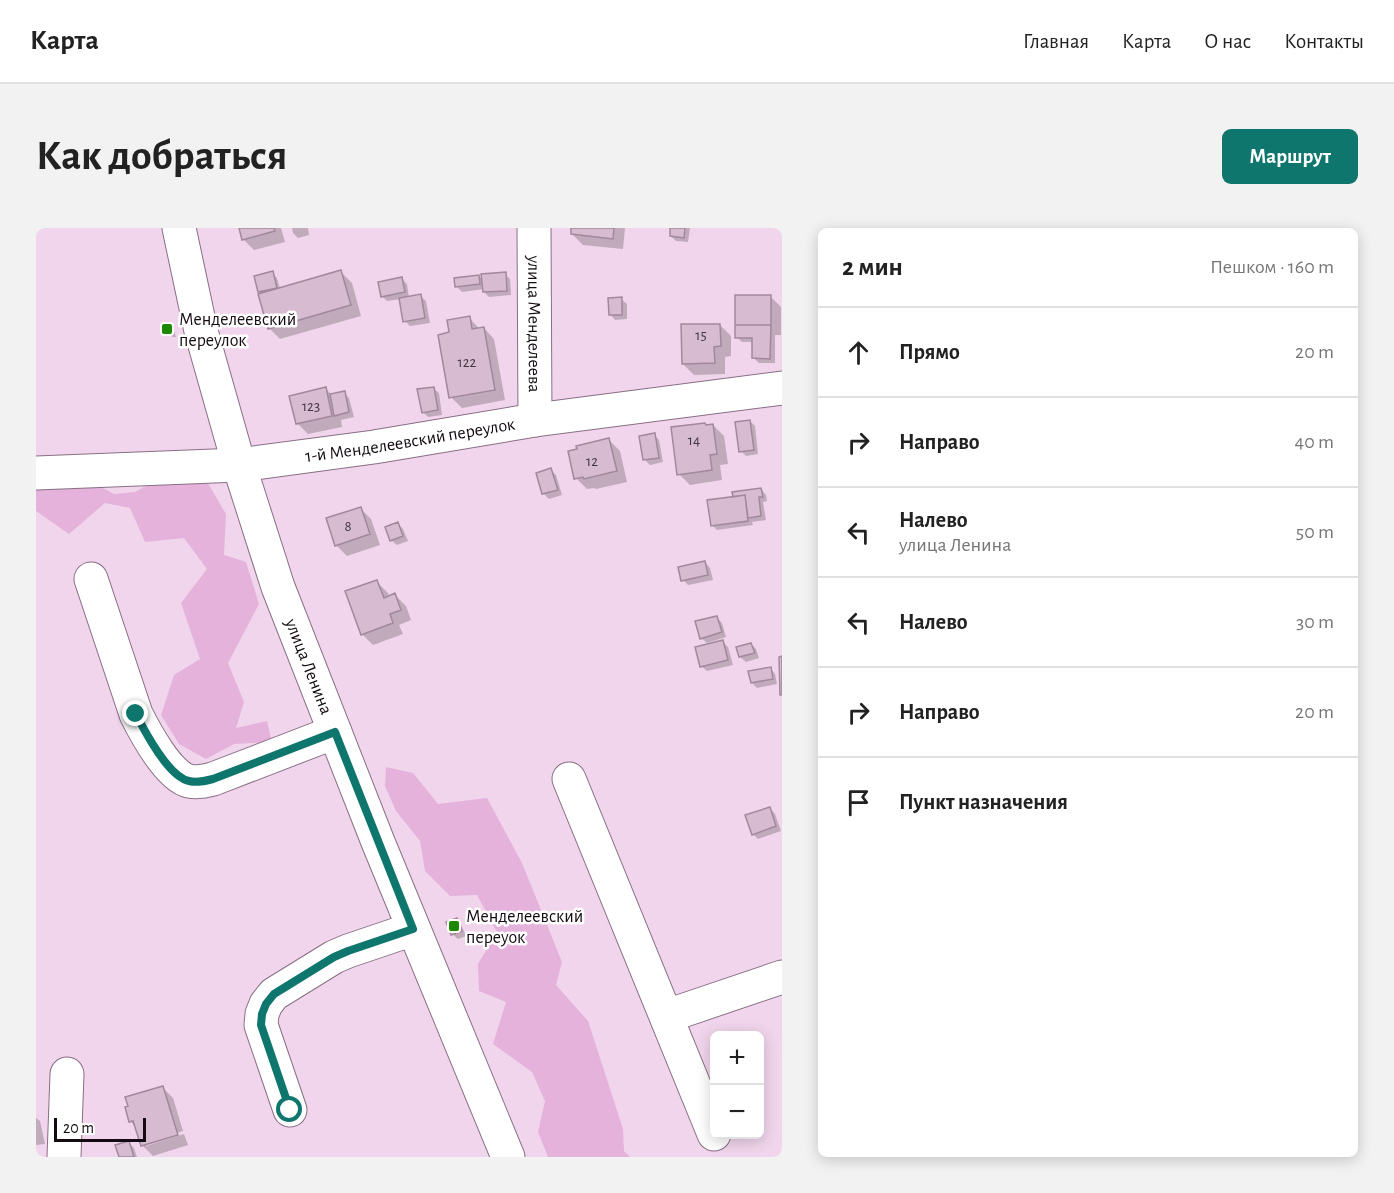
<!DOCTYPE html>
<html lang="ru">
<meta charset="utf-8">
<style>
:root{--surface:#fff;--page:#f2f2f2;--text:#222;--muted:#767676;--line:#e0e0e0;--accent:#0f766e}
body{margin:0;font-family:"Alegreya Sans",sans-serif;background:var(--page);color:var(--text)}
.controls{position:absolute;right:18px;bottom:18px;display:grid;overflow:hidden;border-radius:9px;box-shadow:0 3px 15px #0003}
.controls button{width:54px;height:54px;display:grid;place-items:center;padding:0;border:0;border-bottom:2px solid var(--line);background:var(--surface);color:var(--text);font:30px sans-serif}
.scale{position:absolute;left:18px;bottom:15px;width:92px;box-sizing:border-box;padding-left:6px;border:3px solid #140b12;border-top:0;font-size:16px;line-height:21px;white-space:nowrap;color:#140b12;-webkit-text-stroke:4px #fff;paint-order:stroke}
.stop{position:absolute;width:18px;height:18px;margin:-14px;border:4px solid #0f766e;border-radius:50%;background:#fff}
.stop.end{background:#0f766e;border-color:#fff;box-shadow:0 2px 6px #0008}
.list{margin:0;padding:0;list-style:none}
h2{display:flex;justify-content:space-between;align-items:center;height:78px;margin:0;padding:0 24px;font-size:26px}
h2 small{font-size:20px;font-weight:400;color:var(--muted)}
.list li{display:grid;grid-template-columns:39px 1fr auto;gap:18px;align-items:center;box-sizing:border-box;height:90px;padding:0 24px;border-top:2px solid var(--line)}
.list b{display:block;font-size:22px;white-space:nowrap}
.list p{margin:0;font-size:20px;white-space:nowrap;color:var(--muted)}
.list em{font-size:20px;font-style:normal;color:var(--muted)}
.icon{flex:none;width:33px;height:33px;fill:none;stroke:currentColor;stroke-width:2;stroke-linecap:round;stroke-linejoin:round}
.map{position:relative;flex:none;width:746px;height:929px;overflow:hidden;border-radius:9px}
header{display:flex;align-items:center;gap:36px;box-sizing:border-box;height:84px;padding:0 30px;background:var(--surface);border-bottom:2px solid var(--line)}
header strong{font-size:28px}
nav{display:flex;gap:33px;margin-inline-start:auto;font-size:21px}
.intro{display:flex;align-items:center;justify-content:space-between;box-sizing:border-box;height:144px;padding:0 36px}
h1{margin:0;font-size:42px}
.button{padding:15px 27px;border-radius:9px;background:var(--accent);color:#fff;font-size:21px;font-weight:700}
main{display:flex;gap:36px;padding:0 36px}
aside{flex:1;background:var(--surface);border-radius:9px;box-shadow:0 3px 15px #0003}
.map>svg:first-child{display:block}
.green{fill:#e4b2db}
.shadow{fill:#0003}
.building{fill:#d6bbd1;stroke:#a2889d;stroke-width:1.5}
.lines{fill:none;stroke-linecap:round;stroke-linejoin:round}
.minor-casing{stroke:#886f84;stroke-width:35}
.major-casing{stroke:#886f84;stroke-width:35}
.minor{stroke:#fff;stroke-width:33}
.major{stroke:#fff;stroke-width:33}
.route{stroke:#0f766e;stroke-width:8}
.poi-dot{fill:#1c8800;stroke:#fff;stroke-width:2}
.labels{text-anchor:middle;stroke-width:5;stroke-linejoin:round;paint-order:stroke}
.number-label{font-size:15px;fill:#443742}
.poi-label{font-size:18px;fill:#140b12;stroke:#fff;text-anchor:start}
.street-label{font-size:18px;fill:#140b12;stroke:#fff}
</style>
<header>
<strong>Карта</strong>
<nav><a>Главная</a><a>Карта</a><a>О нас</a><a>Контакты</a></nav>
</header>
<div class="intro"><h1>Как добраться</h1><a class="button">Маршрут</a></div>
<main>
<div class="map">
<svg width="746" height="929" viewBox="0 0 746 929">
<rect width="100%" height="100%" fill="#f1d5ec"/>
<path class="green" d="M121,252H170L190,286L188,327L210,334L223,376L192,435L208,474L200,500L231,493L236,514L198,516L170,531L143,516L125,487L138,447L164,431L145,375L171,341L148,310L109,314L94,280L69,275L33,306L0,283V262L8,257H61L78,266L99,264Z
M350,539L377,545L402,576L451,570L486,635L526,734L520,757L552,793L587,901L588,923L594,929H512L502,904L509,873L496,844L457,816L470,774L443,763L442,736L461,704L441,667L414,668L389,643L384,613L360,583L349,558Z"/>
<path class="shadow" d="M204,0H245L249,14L218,22L207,11Z
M256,0H272L273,7L262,10L257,5Z
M537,0H589L587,21L547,17L536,6Z
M636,0H654L652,14L640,13L635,8Z
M305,44L316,55L325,88L244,111L233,100L226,66L223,64L236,45L241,50L244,61Z
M469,46L474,51L475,67L453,69L448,64V61L426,64L421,59L443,48L447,53Z
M366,51L371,56L373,70L384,68L390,73L394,95L374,98L369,93L365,71L351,73L346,68Z
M734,68L745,79V107H739V135H723L718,130V114H706L701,109Z
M585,71L591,76V91L579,92L574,86Z
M433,90L444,101L448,100L458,111L469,172L426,180L415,169V106Z
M684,97L695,108V128L689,129V146L658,147L647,136Z
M130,98H133L138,103L140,109H137L132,104Z
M397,160L403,165L406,187L392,189L387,184Z
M290,161L296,167L308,165L313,170L318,189L305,192L306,199L272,206L261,195Z
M714,193L719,198L722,226L710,228L705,223Z
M677,197L688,208L692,236L684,237L686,252L654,257L643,246L670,198Z
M618,207L623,212L627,234L614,237L609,232Z
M573,212L584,223L591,254L560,261L558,260L551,261L540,250Z
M515,242L520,247L526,267L513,271L508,266Z
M725,261L730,267L731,273L727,274L730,292L716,294L717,297L681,302L676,297L699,270Z
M324,280L335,291L344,317L311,328L300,317Z
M362,296L367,301L372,313L361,317L355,312Z
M669,334L674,340L677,352L652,357L647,352Z
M341,354L352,365L353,369L359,367L370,378L375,392L363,397L367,406L337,417L326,406Z
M680,389L686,395L690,409L671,415L665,410Z
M687,414L692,419L697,437L671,443L665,438Z
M715,416L720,421L723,430L710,434L704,429Z
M734,440L739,446L741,456L721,460L716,455Z
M734,580L739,586L745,603L722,611L717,606Z
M420,692L425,697L430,708L422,711L416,706Z
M126,859L137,870L147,903L110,915V918L148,906L152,917L117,928L106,917L100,899L94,893Z
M0,890L4,893L9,916L0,917Z
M93,915L98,920L101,929H84Z"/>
<path class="building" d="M203,0H238L239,3L206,12Z
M535,0H578L577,11L535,6Z
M634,0H649L648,10L634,8Z
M305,42L315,77L232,101L222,66Z
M237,43L241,60L222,64L218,48Z
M470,44L471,63L447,64L445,46Z
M443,47L444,56L419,59L418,50Z
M366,49L369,64L345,69L342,54Z
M385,66L389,90L367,94L363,70Z
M699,67H735V97H699Z
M586,69V87H573L572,70Z
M434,88L436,101L448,99L459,162L413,170L402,107L413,104L411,92Z
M645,96H684L685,118L678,119L679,135L646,136Z
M699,97H735L734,131L716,130V110H699Z
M290,159L296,188L260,196L253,168Z
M398,159L402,182L386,185L381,161Z
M309,163L313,184L298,188L294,166Z
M714,192L718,222L703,224L699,194Z
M669,195L670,197L677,196L681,226L674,227L676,242L641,247L635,199Z
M619,205L623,230L607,232L603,208Z
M573,210L581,243L548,251L547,249L538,251L532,223L541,221L540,218Z
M515,240L522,262L506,266L500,245Z
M725,260L727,269H723L725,288L712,290L709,267L697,269L696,264Z
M709,267L712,293L675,298L671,272Z
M325,279L334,306L299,318L290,290Z
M362,294L367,308L354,313L349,299Z
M669,333L672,347L645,353L642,339Z
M341,352L348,370L359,365L365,382L354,386L357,395L325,407L309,363Z
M681,388L686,404L664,411L659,393Z
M687,412L692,432L664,439L659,419Z
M715,415L719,425L703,429L700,419Z
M746,428V467H744L743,429Z
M735,439L737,451L715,455L712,443Z
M734,579L740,598L716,607L709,587Z
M421,690L426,703L415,707L410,694Z
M127,858L142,907L105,918L97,893L93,894L89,879L92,878L89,869Z
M93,913L98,929H83L79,917Z"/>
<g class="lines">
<defs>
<g id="minor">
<path id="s1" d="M498,0L499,192"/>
<path id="s2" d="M0,245L203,237L338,219L499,192L746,160"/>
<path d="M55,351L100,486C109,504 133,549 153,553C161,555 169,553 177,551L299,504"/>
<path d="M533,551L678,906"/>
<path d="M631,788L746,749"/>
<path d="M254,882L225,797L226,786L230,776L238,766L298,729L312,723L377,701"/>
<path d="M28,929L31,846"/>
</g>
<g id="major">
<path id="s3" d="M143,0L165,103L203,237L242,359L342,614L472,929"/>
</g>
</defs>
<use href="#minor" class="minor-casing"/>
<use href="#major" class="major-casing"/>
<use href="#minor" class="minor"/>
<use href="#major" class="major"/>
</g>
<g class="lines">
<path class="route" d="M100,486C109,504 133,549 153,553C161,555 169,553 177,551L299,504L377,701L312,723L298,729L238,766L230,776L226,786L225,797L254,882"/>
</g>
<g class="poi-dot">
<rect x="125" y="95" width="12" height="12" rx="3"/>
<rect x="412" y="692" width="12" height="12" rx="3"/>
</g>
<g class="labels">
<g class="number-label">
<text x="665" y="112">15</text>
<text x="431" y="139">122</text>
<text x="275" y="183">123</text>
<text x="658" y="217">14</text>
<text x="556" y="238">12</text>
<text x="312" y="303">8</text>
</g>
<g class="poi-label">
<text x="143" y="97">Менделеевский<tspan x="143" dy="21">переулок</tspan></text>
<text x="430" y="694">Менделеевский<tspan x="430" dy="21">переуок</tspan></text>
</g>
<g class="street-label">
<text dy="6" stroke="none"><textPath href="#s1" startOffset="96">улица Менделеева</textPath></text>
<text dy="6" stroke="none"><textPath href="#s2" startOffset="376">1-й Менделеевский переулок</textPath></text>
<text dy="6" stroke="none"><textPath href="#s3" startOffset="458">улица Ленина</textPath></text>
</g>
</g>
</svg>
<div class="controls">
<button>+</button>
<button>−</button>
</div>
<div class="scale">20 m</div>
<div class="stop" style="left:254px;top:882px"></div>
<div class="stop end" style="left:100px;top:486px"></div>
</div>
<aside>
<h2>2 мин<small>Пешком · 160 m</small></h2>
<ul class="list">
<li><svg class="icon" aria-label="ahead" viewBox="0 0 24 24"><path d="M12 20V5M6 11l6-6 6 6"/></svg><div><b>Прямо</b></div><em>20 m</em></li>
<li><svg class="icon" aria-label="right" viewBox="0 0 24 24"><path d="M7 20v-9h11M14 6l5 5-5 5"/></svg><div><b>Направо</b></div><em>40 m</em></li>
<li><svg class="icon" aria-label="left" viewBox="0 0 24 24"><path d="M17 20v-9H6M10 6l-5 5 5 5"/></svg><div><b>Налево</b><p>улица Ленина</p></div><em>50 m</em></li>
<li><svg class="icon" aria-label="left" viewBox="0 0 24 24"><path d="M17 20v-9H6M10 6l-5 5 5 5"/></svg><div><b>Налево</b></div><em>30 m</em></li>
<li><svg class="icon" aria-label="right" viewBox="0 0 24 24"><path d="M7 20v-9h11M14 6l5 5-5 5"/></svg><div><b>Направо</b></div><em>20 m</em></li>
<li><svg class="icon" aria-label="arrive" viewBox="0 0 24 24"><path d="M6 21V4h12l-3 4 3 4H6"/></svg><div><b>Пункт назначения</b></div></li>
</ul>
</aside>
</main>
